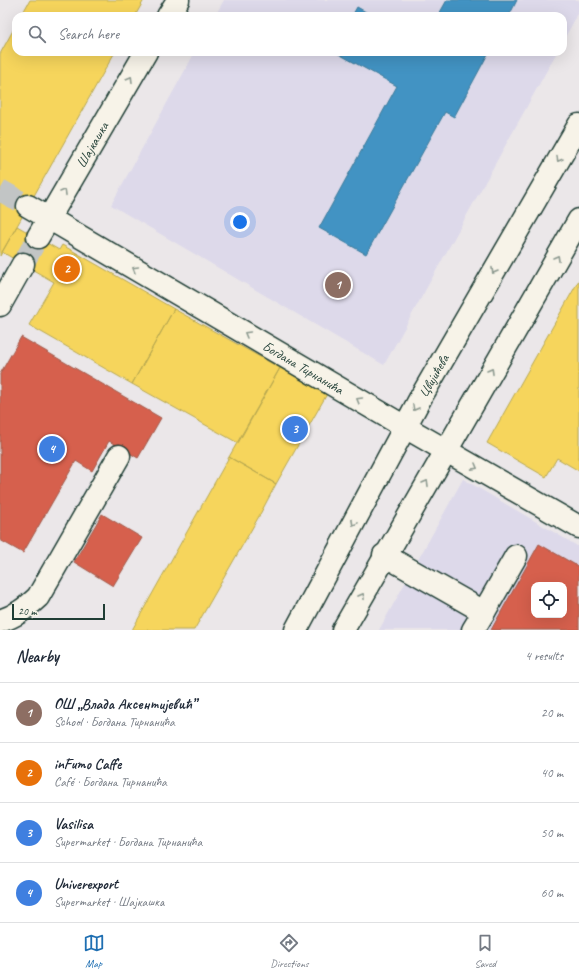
<!DOCTYPE html>
<meta charset="utf-8">
<style>
:root{--surface:#fff;--page:#f2f2f3;--text:#1f2937;--muted:#747a83;--line:#e0e1e3;--accent:#1f6fb2}
body{margin:0;font-family:Caveat,sans-serif;background:var(--page);color:var(--text)}
.controls{position:absolute;right:12px;bottom:12px;display:grid;overflow:hidden;border-radius:8px;box-shadow:0 4px 16px #0002}
.controls button{width:36px;height:36px;display:grid;place-items:center;padding:0;border:0;border-bottom:1px solid var(--line);background:var(--surface);color:var(--text);font:20px sans-serif}
.scale{position:absolute;left:12px;bottom:10px;width:93px;box-sizing:border-box;padding-left:4px;border:2px solid #1f3d34;border-top:0;font-size:11px;line-height:14px;white-space:nowrap;color:#1f3d34;-webkit-text-stroke:3px #f7f3e8;paint-order:stroke}
.you{position:absolute;left:240px;top:222px;width:14px;height:14px;margin:-10px;border:3px solid #fff;border-radius:50%;background:#1a73e8;box-shadow:0 0 0 6px #1a73e833}
.badge{display:grid;place-items:center;width:26px;height:26px;border-radius:50%;background:var(--accent);color:#fff;font-size:13px;font-weight:700}
.pin{position:absolute;translate:-50% -50%;border:2px solid #fff;box-shadow:0 1px 4px #0006}
.list{margin:0;padding:0;list-style:none}
h2{display:flex;justify-content:space-between;align-items:center;height:52px;margin:0;padding:0 16px;font-size:17px}
h2 small{font-size:13px;font-weight:400;color:var(--muted)}
.list li{display:grid;grid-template-columns:26px 1fr auto;gap:12px;align-items:center;box-sizing:border-box;height:60px;padding:0 16px;border-top:1px solid var(--line)}
.list b{display:block;font-size:15px;white-space:nowrap}
.list p{margin:0;font-size:13px;white-space:nowrap;color:var(--muted)}
.list em{font-size:13px;font-style:normal;color:var(--muted)}
.icon{flex:none;width:22px;height:22px;fill:none;stroke:currentColor;stroke-width:2;stroke-linecap:round;stroke-linejoin:round}
.map{position:relative;flex:none;width:579px;height:630px;overflow:hidden}
.search{position:absolute;background:var(--surface);box-shadow:0 4px 16px #0002;left:12px;right:12px;top:12px;height:44px;display:flex;align-items:center;gap:10px;box-sizing:border-box;padding:0 14px;border-radius:12px;color:var(--muted);font-size:15px}
.sheet{height:292px;background:var(--surface)}
nav{display:flex;justify-content:space-around;align-items:center;box-sizing:border-box;height:56px;border-top:1px solid var(--line);background:var(--surface);font-size:11px;color:var(--muted)}
nav a{display:grid;justify-items:center;gap:2px}
nav .on{color:var(--accent)}
.map>svg:first-child{display:block}
.built{fill:#ddd9ea;fill-rule:evenodd}
.homes{fill:#f6d55c;stroke:#b6a750}
.shops{fill:#d6604d;stroke:#9f5646;fill-rule:evenodd}
.schools{fill:#4393c3;stroke:#387998}
.lines{fill:none;stroke-linecap:round;stroke-linejoin:round}
.minor-tunnel{stroke:#c2c5c5;stroke-width:22;stroke-dasharray:22 11;stroke-linecap:butt}
.minor-casing{stroke:#1f3d34;stroke-width:25}
.minor{stroke:#f7f3e8;stroke-width:22}
.oneway{stroke:#8b988e}
.labels{text-anchor:middle;stroke-width:4;stroke-linejoin:round;paint-order:stroke}
.street-label{font-size:14px;fill:#1f3d34;stroke:#f7f3e8}
</style>
<div class="map">
<svg width="579" height="630" viewBox="0 0 579 630">
<rect width="100%" height="100%" fill="#ebe7e9"/>
<filter id="ink" filterUnits="userSpaceOnUse"><feTurbulence type="fractalNoise" baseFrequency=".025" numOctaves="2"/><feDisplacementMap in="SourceGraphic" scale="8" xChannelSelector="R" yChannelSelector="G"/><feConvolveMatrix kernelMatrix="1 2 1 2 8 2 1 2 1" color-interpolation-filters="sRGB"/></filter>
<g filter="url(#ink)">
<path class="built" d="M224,0H579V12L563,41V16H215Z
M195,52H557L384,365L111,205Z
M463,479L579,547V630H379ZM534,585H564V615H534Z"/>
<path class="homes" d="M30,0H144L135,16H21Z
M16,25V52H115L0,256V54Z
M17,226L59,250L62,245L73,251L174,309L132,384L29,325L54,282L2,252Z
M579,280V471L557,458L546,477L487,443Z
M174,309L280,368L238,443L132,384Z
M280,368L327,394L276,484L229,457Z
M229,457L276,484L258,518L194,630H132Z"/>
<path class="shops" d="M21,337L161,418L138,458L109,441L92,471L76,461L23,553L0,540V374Z
M102,514L142,538L113,586L74,562Z
M539,544L579,567V630H491ZM534,585H564V615H534Z"/>
<path class="schools" d="M447,0H517L509,16H438Z
M357,7L373,16H352Z
M335,52H489L454,117L445,112L366,254L319,228L397,86Z"/>
<g class="lines">
<path class="minor-tunnel" d="M0,190L28,206
M23,264L38,237"/>
<defs>
<g id="minor">
<path d="M168,16L178,0"/>
<path id="s1" d="M28,206L405,427L579,527"/>
<path id="s2" d="M38,237L146,52"/>
<path d="M0,305L23,264"/>
<path d="M384,555L484,612L473,630"/>
<path d="M484,612L516,556"/>
<path d="M0,621C16,616 26,608 38,597L119,456"/>
<path id="s3" d="M296,630L421,397L579,125"/>
<path d="M343,630L579,220"/>
</g>
</defs>
<use href="#minor" class="minor-casing"/>
<use href="#minor" class="minor"/>
</g>
<defs><path id="oneway-chevron" d="M-2-3.5L2.5 0L-2 3.5" fill="none" stroke-width="1.6" stroke-linecap="round" stroke-linejoin="round"/></defs>
<g class="oneway">
<use href="#oneway-chevron" transform="translate(130 79) rotate(-59)"/>
<use href="#oneway-chevron" transform="translate(559 159) rotate(120)"/>
<use href="#oneway-chevron" transform="translate(64 192) rotate(-60)"/>
<use href="#oneway-chevron" transform="translate(557 258) rotate(-60)"/>
<use href="#oneway-chevron" transform="translate(135 269) rotate(-150)"/>
<use href="#oneway-chevron" transform="translate(494 271) rotate(120)"/>
<use href="#oneway-chevron" transform="translate(247 334) rotate(-150)"/>
<use href="#oneway-chevron" transform="translate(491 371) rotate(-60)"/>
<use href="#oneway-chevron" transform="translate(359 400) rotate(-150)"/>
<use href="#oneway-chevron" transform="translate(415 408) rotate(119)"/>
<use href="#oneway-chevron" transform="translate(475 467) rotate(29)"/>
<use href="#oneway-chevron" transform="translate(426 483) rotate(-60)"/>
<use href="#oneway-chevron" transform="translate(354 523) rotate(118)"/>
<use href="#oneway-chevron" transform="translate(362 596) rotate(-61)"/>
</g>
</g>
<g class="labels">
<g class="street-label">
<text dy="5" stroke="none"><textPath href="#s2" startOffset="107">Шајкашка</textPath></text>
<text dy="5" stroke="none"><textPath href="#s1" startOffset="319">Богдана Тирнанића</textPath></text>
<text dy="5" stroke="none"><textPath href="#s3" startOffset="289">Цвијићева</textPath></text>
</g>
</g>
</svg>
<div class="controls">
<button><svg class="icon" aria-label="locate" viewBox="0 0 24 24"><circle cx="12" cy="12" r="6"/><path d="M12 2v4M12 18v4M2 12h4M18 12h4"/></svg></button>
</div>
<div class="scale">20 m</div>
<div class="you"></div>
<div class="pin badge" style="left:338px;top:285px;background:#8d6e63">1</div>
<div class="pin badge" style="left:67px;top:269px;background:#e8710a">2</div>
<div class="pin badge" style="left:295px;top:429px;background:#3f7fe0">3</div>
<div class="pin badge" style="left:52px;top:449px;background:#3f7fe0">4</div>
<div class="search"><svg class="icon" aria-label="search" viewBox="0 0 24 24"><circle cx="10" cy="10" r="6"/><path d="M15 15l6 6"/></svg>Search here</div>
</div>
<section class="sheet">
<h2>Nearby<small>4 results</small></h2>
<ul class="list">
<li><span class="badge" style="background:#8d6e63">1</span><div><b>ОШ „Влада Аксентијевић”</b><p>School · Богдана Тирнанића</p></div><em>20 m</em></li>
<li><span class="badge" style="background:#e8710a">2</span><div><b>inFumo Caffe</b><p>Café · Богдана Тирнанића</p></div><em>40 m</em></li>
<li><span class="badge" style="background:#3f7fe0">3</span><div><b>Vasilisa</b><p>Supermarket · Богдана Тирнанића</p></div><em>50 m</em></li>
<li><span class="badge" style="background:#3f7fe0">4</span><div><b>Univerexport</b><p>Supermarket · Шајкашка</p></div><em>60 m</em></li>
</ul>
</section>
<nav>
<a class="on"><svg class="icon" aria-label="map" viewBox="0 0 24 24"><path d="M3 6l6-2 6 2 6-2v14l-6 2-6-2-6 2zM9 4v14M15 6v14"/></svg>Map</a>
<a><svg class="icon" aria-label="directions" viewBox="0 0 24 24"><path d="M12 3l9 9-9 9-9-9zM9 14v-3h6M13 9l2 2-2 2"/></svg>Directions</a>
<a><svg class="icon" aria-label="saved" viewBox="0 0 24 24"><path d="M7 4h10v16l-5-4-5 4z"/></svg>Saved</a>
</nav>
